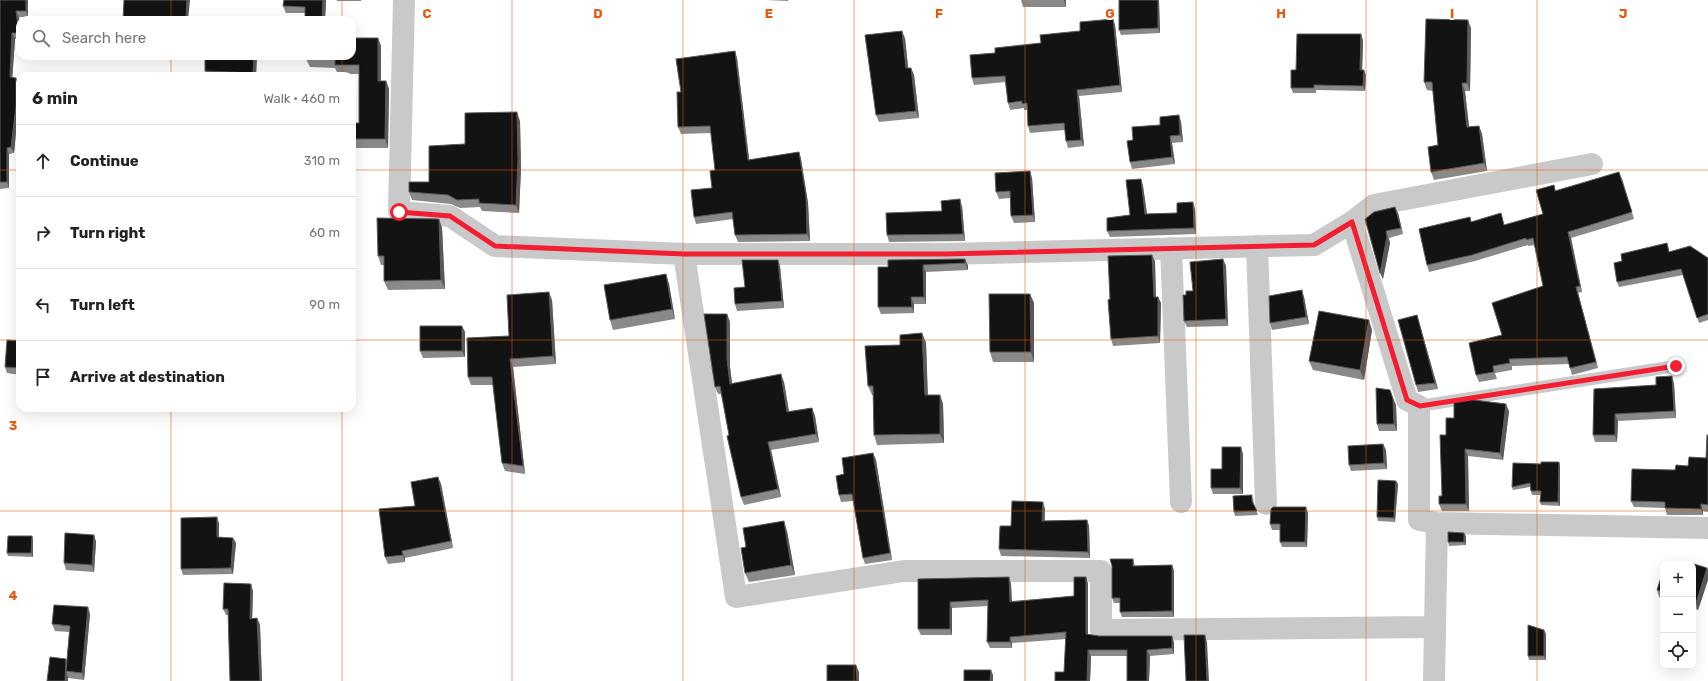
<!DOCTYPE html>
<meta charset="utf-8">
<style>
:root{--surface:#fff;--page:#f6f6f6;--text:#222;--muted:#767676;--line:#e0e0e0}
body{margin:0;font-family:Rubik,sans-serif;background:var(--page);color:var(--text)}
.controls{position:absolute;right:12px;bottom:12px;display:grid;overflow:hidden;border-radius:8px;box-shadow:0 4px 16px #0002}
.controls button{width:36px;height:36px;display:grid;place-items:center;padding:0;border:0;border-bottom:1px solid var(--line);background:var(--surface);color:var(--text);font:20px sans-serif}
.stop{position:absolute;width:12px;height:12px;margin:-9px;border:3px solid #f41e32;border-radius:50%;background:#fff}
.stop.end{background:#f41e32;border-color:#fff;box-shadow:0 1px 4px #0008}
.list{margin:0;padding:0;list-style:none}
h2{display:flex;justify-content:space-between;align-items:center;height:52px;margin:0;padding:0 16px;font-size:17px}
h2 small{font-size:13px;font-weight:400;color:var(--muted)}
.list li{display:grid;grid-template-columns:26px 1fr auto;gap:12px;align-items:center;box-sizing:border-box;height:72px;padding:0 16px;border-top:1px solid var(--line)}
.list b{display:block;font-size:15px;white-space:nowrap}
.list em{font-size:13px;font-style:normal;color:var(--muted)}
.icon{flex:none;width:22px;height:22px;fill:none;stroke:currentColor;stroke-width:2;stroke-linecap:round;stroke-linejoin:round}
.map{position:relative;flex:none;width:1708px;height:681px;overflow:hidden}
.search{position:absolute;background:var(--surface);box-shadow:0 4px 16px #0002;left:16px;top:16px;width:340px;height:44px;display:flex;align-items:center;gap:10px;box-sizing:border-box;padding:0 14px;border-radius:12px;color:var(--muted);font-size:15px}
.panel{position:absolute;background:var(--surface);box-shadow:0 4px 16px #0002;left:16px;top:72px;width:340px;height:340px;border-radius:12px}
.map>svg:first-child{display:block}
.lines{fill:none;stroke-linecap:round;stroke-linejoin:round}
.service{stroke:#c9c9c9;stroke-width:12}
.minor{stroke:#c9c9c9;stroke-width:22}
.wall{fill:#898989}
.shaded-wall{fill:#5a5a5a}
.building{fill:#131313;stroke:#5a5a5a}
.route{stroke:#f41e32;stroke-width:5}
.grid{fill:none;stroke:#e8590c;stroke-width:1;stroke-opacity:0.55}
.grid-label{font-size:13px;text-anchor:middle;font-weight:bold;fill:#e8590c;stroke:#fff;stroke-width:4;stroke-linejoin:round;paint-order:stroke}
</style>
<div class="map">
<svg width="1708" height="681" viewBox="0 0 1708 681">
<rect width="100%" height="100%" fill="#fff"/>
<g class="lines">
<path class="service" d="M1419,406L1676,366"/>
<path class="minor" d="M404,0L399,212L450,216L495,246L684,254H945L1314,245L1352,222L1374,205L1592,164
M1352,222L1407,400L1419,406V520L1437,523L1708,528
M1257,246L1266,504
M1171,248L1181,502
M684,254L736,597L904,571H1101V630L1435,627
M1434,681L1437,523"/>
</g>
<path class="wall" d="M0,0H28V17H19L20,27V39H15L12,78L19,84L18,112L14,153L9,154V188L0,189Z
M284,0H326L325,20L305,13H286L283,6Z
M337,0H361V1H337Z
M766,0H788V1Z
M1021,0H1066V7H1023Z
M1119,0H1159L1160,33L1121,35L1119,30Z
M1113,19L1115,25L1122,92L1079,96L1084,146L1068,148L1066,141L1065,130L1030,133L1028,126L1027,110H1024V108L1010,110L1008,103L1005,82L974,85L972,78L995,53L1041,43L1080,31Z
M1471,28L1470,91H1465L1469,127L1479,126L1482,134L1487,171L1434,180L1431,172L1438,145L1433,91L1427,90L1424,82Z
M378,38L381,46V81H386L389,89L388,148H352V123H359V74H338L335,68L310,67L306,59Z
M905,38L908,68H911L914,75L919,118L879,122L876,115Z
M1363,40L1362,70L1366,75L1365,91L1316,90V93H1293L1291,88L1296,70Z
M257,56L256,76H207L205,71Z
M737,58L749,160L799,152L801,159L808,203L810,241L738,242L735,235L733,219L696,224L694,217L712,188L715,170L711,133L681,134L678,127L681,92Z
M1179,115L1181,122L1183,142L1172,143L1175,164L1132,169L1130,162L1133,140Z
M520,121L521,169L519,213L482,211L480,207L460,208L451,204L412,200L409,192L429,182L465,144Z
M1030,171L1032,178L1035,222L1014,223L1011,216L1010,198L999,199L996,192Z
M1622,178L1634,219L1571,238L1582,292L1578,293L1598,368L1572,375L1569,364L1512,366V370L1495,373L1497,379L1479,382L1476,375L1502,335L1543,286L1535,245L1528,246V245L1475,261L1429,272L1427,265L1472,222L1505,225L1543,214L1554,185L1556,191Z
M1141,179L1143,186L1147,214L1177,213L1195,209L1196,234L1110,237L1107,231L1130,215Z
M962,206L965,241L889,242L887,235L942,211Z
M1398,213L1403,234L1389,238L1390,243L1383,279L1365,219Z
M439,219L442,228L445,289L388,290L384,281V265H381L378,256Z
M1670,252L1708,258V320L1699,323L1683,275L1619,287L1617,282Z
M965,259L968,266V270L926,272V304H914V313L881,314L878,307L888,267Z
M1223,259L1226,266L1228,326L1187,327L1184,321L1186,295L1193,291Z
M778,260L780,266L784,308L737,311L735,304L745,287Z
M1155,261L1156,297H1158L1161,303L1160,343L1113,346L1111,339L1110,299Z
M666,274L669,284L675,319L613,330L610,320Z
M1030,294L1034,303V362H993L990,352Z
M1304,297L1309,324L1272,330L1270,323Z
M552,300L556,364L513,367L525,474L505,471L502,463L493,385H471L468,377L509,336Z
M727,314L730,322V367L732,383L784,382L789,411L812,408L815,416L819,442L771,450L781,497L744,505L741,497L721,394H718L715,387Z
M1417,315L1419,322L1438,389L1418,392L1416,385Z
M462,326L465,332V357L423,358L420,351Z
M1372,330L1364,380L1313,370L1309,361Z
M922,333L926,343L928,395H940L943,404L944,443L877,445L874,435L873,395H872L868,386L900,345Z
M20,341V375L7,373L5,367Z
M1674,383L1676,418L1618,421L1617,442H1595L1593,435L1594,389L1656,385Z
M1390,390L1396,405L1397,431H1379L1377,424Z
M1509,411L1503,460L1468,456L1469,511H1442L1439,504L1442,496L1454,418Z
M1708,435V512L1703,511V515H1667L1665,508L1634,507L1631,501L1675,470L1688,466L1706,458Z
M1383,444L1386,450L1387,469L1351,471L1349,465Z
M873,453L876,460L892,560L865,564L863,558L853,501L841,502L839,495L844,474Z
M1243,454V494H1213L1211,488L1222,469Z
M1559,462L1560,466V506L1541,505L1540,502L1541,495H1532L1530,487L1513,490L1512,487L1541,464Z
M438,477L441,484L453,548L405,558V562L388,564L385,557L415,506Z
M1396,481L1398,484L1395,522L1378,521L1377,517Z
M1253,498L1254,504L1258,515L1235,516L1234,512Z
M1045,509V521L1087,520L1089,526L1090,558L1001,556L999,549L1011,526Z
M1308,513L1307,547H1282L1280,542V530H1272L1270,524Z
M219,523V537L233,538L236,543L233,574L183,575L181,569Z
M787,531L795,575L749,582L745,573L746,547Z
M94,535L96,542L94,572L66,570L64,563Z
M32,536L33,540V557L8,556L7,553Z
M1466,536V545L1449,546L1448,542Z
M1133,559L1135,566L1172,565L1174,571V617H1122L1120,612V603H1114L1112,598V566Z
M1693,564L1707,568L1708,570V580L1698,610L1693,608Z
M1663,571V598L1659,597L1657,590Z
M1009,577L1011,584L1012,601L1074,596L1086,577L1088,584V634L1099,636L1174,642V654L1150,656L1149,681H1127V656H1091L1090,681H1055L1064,672L1066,639L1012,643V648H990L987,642L988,606L952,608V635H921L918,629V579Z
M253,591L252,619L257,618L260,625L262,681H230L228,615H226L223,609Z
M90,614L84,680L68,678V677L47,681L67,660L69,632L55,631L52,624Z
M1544,630L1546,634V660H1529L1528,656Z"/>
<path class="shaded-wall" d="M26,0H28V17L26,11Z
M187,0H190L188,20H186Z
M323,0H326L325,20H322Z
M1064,0H1066V7Z
M1158,0H1159L1160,33L1158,28Z
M16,11L19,17L20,27V34Z
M1113,19L1115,25L1122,92L1120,85Z
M1468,20L1471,28L1470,91L1467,83Z
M902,31L905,38L909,75L906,68Z
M12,33L15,39L12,83L10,77Z
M1361,34L1363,40L1362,75L1360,70Z
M378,38L381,46V89L378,81Z
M735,51L737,58L750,166L748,160Z
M254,56H257L256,76H255L253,73Z
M911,68L914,75L919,118L916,111Z
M1364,70L1366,75L1365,91L1363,86Z
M16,78L19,84L18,112L14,153L11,147Z
M386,81L389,89L388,148L385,139Z
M1462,83L1465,91L1470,135L1467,127Z
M1077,90L1079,96L1084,146L1081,140Z
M517,112L520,121L521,169L519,213L516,205Z
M1179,115L1181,122L1183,142L1180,135Z
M1479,126L1482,134L1487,171L1484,163Z
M1170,136L1172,143L1175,164L1172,157Z
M7,148L9,154V188L7,182Z
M799,152L801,159L808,203L810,241L807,234Z
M1030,171L1032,178L1035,222L1033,215Z
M1141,179L1143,186L1148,221L1145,214Z
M960,199L962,206L965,241L963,234Z
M1193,202L1195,209L1196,234L1194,228Z
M1395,207L1398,213L1403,234L1401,228Z
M439,219L442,228L445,289L441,280Z
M1386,231L1390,243L1383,279L1380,273Z
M1568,232L1571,238L1582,292L1580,286Z
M1152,255L1155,261L1156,304L1154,297Z
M965,259L968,266V270L965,263Z
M1223,259L1226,266L1228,326L1226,319Z
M778,260L780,266L784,308L782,301Z
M923,265L926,272V304L924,297Z
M666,274L669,284L675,319L672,309Z
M1576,287L1578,293L1598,368L1596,362Z
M1302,290L1304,297L1309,324L1306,317Z
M549,292L552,300L556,364L553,356Z
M1030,294L1034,303V362L1031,352Z
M911,297L914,304V313L912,307Z
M1158,297L1161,303L1160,343L1158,336Z
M727,314L730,322V367L733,391L730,384L727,359Z
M1417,315L1419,322L1438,389L1435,383Z
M1369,320L1372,330L1364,380L1360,370Z
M462,326L465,332V357L462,351Z
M922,333L926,343L928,405L925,395Z
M510,359L513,367L525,474L523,466Z
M781,374L784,382L790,419L787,412Z
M1672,376L1674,383L1676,418L1674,411Z
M940,395L943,404L944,443L940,434Z
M1393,399L1396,405L1397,431L1394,424Z
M1506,404L1509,411L1503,460L1500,453Z
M812,408L815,416L819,442L816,434Z
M1615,414L1618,421L1617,442L1615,435Z
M768,442L771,450L781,497L778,489Z
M1383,444L1386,450L1387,469L1384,463Z
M1241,447L1243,454V494L1240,488Z
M1465,449L1468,456L1469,511L1466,504Z
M873,453L876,460L892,560L890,553Z
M1559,462L1560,466V506L1558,502Z
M438,477L441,484L453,548L451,541Z
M1396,481L1398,484L1395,522L1394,518Z
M1043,502L1045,509L1044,528L1042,521Z
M1701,504L1703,511V515L1701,509Z
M1306,507L1308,513L1307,547L1305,542Z
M217,517L219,523V543L217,537Z
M1087,520L1089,526L1090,558L1088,552Z
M784,521L787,531L795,575L791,565Z
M1464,533L1466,536V545L1464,542Z
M94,535L96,542L94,572L92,565Z
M32,536L33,540V557L31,553Z
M233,538L236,543L233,574L231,568Z
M402,551L405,558V562L403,555Z
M1172,565L1174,571V617L1172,611Z
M1707,568L1708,570V580L1698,610L1696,603Z
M1009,577L1011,584L1012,608L1010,602Z
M1086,577L1088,584V640L1086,634Z
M251,584L253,591L252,626L250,619Z
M950,602L952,608V635L950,629Z
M88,607L90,614L84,680L82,673Z
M257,618L260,625L262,681H260Z
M1544,630L1546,634V660L1544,656Z
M1205,635L1207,642L1209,681H1207Z
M1172,636L1174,642V654L1172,648Z
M1010,637L1012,643V648L1010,642Z
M1088,650L1091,656L1090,681H1087Z
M1147,650L1150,656L1149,681H1147Z
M66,659L69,665L66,671L68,677V681H65Z
M856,665L859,672V681H857Z
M991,670L993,675V681H990Z"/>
<path class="building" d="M0,0H26V11H16L19,33H12L10,77L16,78V106L11,147L7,148V182H0Z
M124,0H187L186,20H123Z
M284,0H323L322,20H305V7L283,6Z
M1119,0H1158V28L1119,30Z
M1113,19L1120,85L1077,90L1081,140L1066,141L1064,123L1028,126L1027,103L1022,104V101L1008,103L1005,76L972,78L970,55L995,53V48L1041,43L1040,35L1080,31V22Z
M1426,19L1468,20L1467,83H1462L1467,127L1479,126L1484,163L1431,172L1428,147L1438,145L1432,82H1424Z
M902,31L906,68H911L916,111L876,115L865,35Z
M1297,34H1361L1360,70H1364L1363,86L1314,85V88H1291V70H1296Z
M352,38H378V81H386L385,139H352V123H359V65H335V59H306L307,56H352Z
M735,51L748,160L799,152L806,196L807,234L735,235L732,212L694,217L691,190L712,188L710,171L715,170L710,126L678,127L677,92H681L676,59Z
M205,56H254L253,73L205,71Z
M517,112L518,160L516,205L479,203V199L457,200L448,195L409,192V182H429V146L465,144V113Z
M1179,115L1180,135L1170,136L1172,157L1130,162L1127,141L1133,140L1132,127L1160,125V117Z
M1030,171L1033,215L1011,216L1010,191L996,192L995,173Z
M1619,172L1632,212L1568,232L1580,286L1576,287L1596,362L1570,368L1567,357L1509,359L1510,363L1493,366L1494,372L1476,375L1469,343L1502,335L1492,303L1543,286L1533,238L1526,240V238L1472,255L1427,265L1419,229L1470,217L1471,222L1501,213L1504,225L1543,214L1536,190L1554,185L1555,191Z
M1141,179L1145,214L1177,213V203L1193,202L1194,228L1107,231V218L1130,215L1126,180Z
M960,199L963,234L887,235L886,213L942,211L941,201Z
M1395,207L1401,228L1386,231L1387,236L1380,273L1365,219L1374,212Z
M377,218L439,219L441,280L384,281V256H378Z
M1667,243L1669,252L1690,246L1708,258V314L1697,318L1681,269L1617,282L1614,263L1622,261L1621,254Z
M1152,255L1154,297H1158V336L1111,339L1108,300L1110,299L1108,256Z
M965,259V263L923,265L924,297H911L912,307H878V267H888V260Z
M1223,259L1226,319L1184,321L1183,295H1186V291H1193L1190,262Z
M742,260H778L782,301L735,304L734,288L745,287Z
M666,274L672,309L610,320L604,285Z
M1302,290L1306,317L1270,323L1269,296Z
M549,292L553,356L510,359L523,466L502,463L492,377H468L467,338L509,336L507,295Z
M989,294H1030L1031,352H990Z
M1319,311L1369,320L1360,370L1309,361Z
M704,314H727V359L730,384L781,374L787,412L812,408L816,434L768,442L778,489L741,497L727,436L729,435L720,386L715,387Z
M1417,315L1435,383L1416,385L1398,320Z
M420,326H462V351H420Z
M922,333L925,395H940V434L874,435L873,386H868L865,346L900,345V335Z
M7,340L20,341V368L5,367Z
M1672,376L1674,411L1615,414V435H1593L1594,389L1656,385V377Z
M1376,388L1390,390L1393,399L1394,424H1377Z
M1466,399L1506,404L1500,453L1465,449L1466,504H1439V496H1442L1440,435H1446V418H1454V401Z
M1707,435H1708V505L1701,504V509L1665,508V502L1631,501L1632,469L1675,470L1676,465L1688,466L1689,457L1706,458Z
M1383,444L1384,463L1349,465L1348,446Z
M1222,447H1241L1240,488H1211V469H1222Z
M873,453L890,553L863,558L852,494L839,495L836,476L844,474L842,458Z
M1541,462H1559L1558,502H1540L1541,491H1531L1530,483L1512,487L1513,463L1541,464Z
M438,477L451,541L402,551L403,555L385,557L379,509L415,506L411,482Z
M1378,480L1396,481L1394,518L1377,517Z
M1252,495V501L1257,511L1234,512L1233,496Z
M1012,501L1043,502L1042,521L1087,520L1088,552L999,549L1000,526H1011Z
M1273,507H1306L1305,542H1280V524H1270L1271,509Z
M217,517V537L233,538L231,568L181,569V518Z
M784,521L791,565L745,573L741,548L746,547L743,528Z
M1448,532L1464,533V542H1448Z
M65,533L94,535L92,565L64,563Z
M8,536H32L31,553H7Z
M1110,559H1133V566L1172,565V611L1120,612V598H1112V566Z
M1691,563L1707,568L1696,603L1693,602V564H1690Z
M1663,571V592L1657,590Z
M1009,577L1010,602L1074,596V577H1086V634L1099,636H1172V648L1147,650V681H1127V650H1088L1087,681H1055V672H1064L1066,632L1010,637V642H987L988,600L950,602V629H918V579Z
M224,583L251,584L250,619L257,618L260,681H230L228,609H223Z
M54,605L88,607L82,673L66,671L70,626L52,624Z
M1528,625L1544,630V656H1528Z
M1184,635H1205L1207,681H1186Z
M50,657L66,659L65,681H47Z
M827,665H856L857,681H827Z
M964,670H991L990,681H964Z"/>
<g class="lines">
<path class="route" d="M399,212L450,216L495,246L684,254H945L1314,245L1352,222L1407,400L1420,406L1676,366"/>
</g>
<path class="grid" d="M171,0V20M342,0V20M512,0V681M683,0V681M854,0V681M1025,0V681M1196,0V681M1366,0V681M1537,0V681M171,56V76M342,56V76M0,170H20M352,170H1708M0,340H20M352,340H1708M171,408V681M342,408V681M0,511H1708"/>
<g class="grid-label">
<text x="427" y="18">C</text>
<text x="598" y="18">D</text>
<text x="769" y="18">E</text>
<text x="939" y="18">F</text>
<text x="1110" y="18">G</text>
<text x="1281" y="18">H</text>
<text x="1452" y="18">I</text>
<text x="1623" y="18">J</text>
<text x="13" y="430">3</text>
<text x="13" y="600">4</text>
</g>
</svg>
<div class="controls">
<button>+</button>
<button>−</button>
<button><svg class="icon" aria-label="locate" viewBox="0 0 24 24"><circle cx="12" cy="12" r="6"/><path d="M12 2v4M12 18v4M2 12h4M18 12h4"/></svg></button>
</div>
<div class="stop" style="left:399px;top:212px"></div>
<div class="stop end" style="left:1676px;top:366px"></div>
<div class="search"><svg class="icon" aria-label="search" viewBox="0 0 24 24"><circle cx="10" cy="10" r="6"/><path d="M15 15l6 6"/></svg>Search here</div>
<section class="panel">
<h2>6 min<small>Walk · 460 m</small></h2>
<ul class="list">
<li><svg class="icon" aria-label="ahead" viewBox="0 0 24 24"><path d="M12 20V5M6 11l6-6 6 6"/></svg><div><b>Continue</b></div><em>310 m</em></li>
<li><svg class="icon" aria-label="right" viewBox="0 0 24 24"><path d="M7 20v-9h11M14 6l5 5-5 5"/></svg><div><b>Turn right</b></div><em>60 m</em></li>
<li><svg class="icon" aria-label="left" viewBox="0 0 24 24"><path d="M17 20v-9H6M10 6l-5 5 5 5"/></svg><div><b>Turn left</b></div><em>90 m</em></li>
<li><svg class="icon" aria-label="arrive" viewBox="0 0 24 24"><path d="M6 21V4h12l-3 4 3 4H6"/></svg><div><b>Arrive at destination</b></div></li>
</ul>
</section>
</div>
